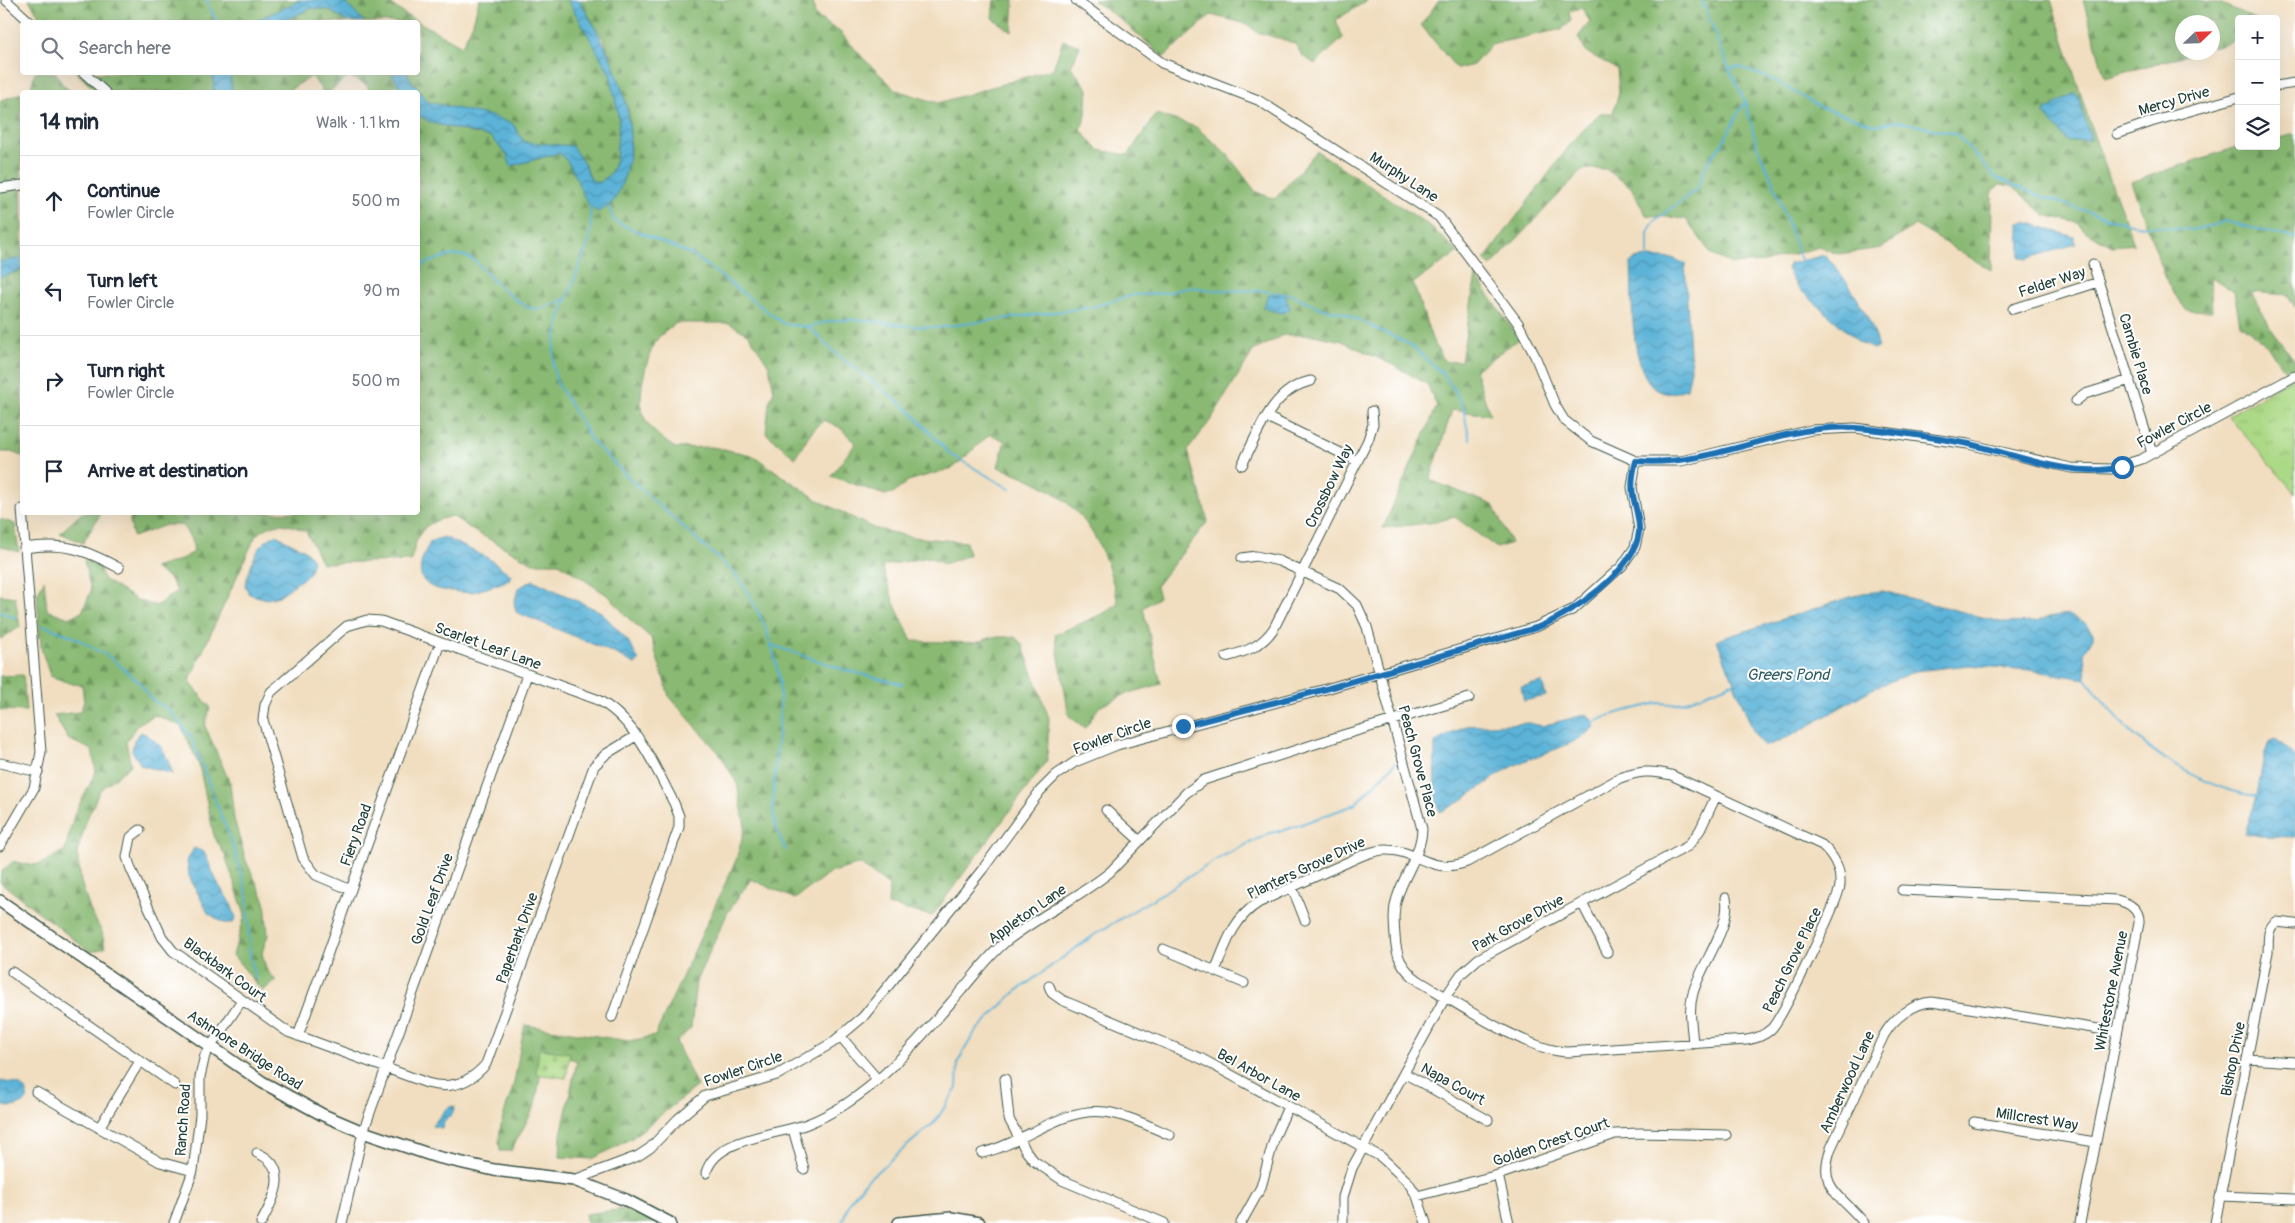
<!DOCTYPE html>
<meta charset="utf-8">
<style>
:root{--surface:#fff;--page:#f2f2f3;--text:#1f2937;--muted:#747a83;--line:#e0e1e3}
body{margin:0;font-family:Pangolin,sans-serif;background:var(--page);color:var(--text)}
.controls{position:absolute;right:15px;top:15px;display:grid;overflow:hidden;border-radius:5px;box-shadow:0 5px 20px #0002}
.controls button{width:45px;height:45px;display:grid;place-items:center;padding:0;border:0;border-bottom:1px solid var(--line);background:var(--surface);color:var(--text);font:25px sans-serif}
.compass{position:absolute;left:2175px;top:15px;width:45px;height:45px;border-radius:50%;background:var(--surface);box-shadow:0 5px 20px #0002;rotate:67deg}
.stop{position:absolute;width:15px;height:15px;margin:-11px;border:4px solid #1f6fb2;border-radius:50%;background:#fff}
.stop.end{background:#1f6fb2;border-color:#fff;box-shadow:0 1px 5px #0008}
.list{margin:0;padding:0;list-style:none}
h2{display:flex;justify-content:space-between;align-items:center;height:65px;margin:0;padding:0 20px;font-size:21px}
h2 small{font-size:16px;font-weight:400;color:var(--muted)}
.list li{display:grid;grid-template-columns:32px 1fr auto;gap:15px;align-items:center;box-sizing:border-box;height:90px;padding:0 20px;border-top:1px solid var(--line)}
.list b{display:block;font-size:19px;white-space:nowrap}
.list p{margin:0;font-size:16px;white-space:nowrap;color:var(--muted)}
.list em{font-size:16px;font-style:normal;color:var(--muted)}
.icon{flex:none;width:28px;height:28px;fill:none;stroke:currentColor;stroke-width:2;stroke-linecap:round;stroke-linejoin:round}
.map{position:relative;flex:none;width:2295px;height:1223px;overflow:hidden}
.search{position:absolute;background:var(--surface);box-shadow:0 5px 20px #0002;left:20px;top:20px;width:400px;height:55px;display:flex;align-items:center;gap:12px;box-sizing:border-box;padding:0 18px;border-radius:5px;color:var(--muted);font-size:19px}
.panel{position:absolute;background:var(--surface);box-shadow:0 5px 20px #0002;left:20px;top:90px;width:400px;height:425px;border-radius:5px}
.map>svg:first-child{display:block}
.forest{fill:url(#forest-firs);stroke:#547b54}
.cemetery{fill:url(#cemetery-stones);stroke:#668b5d}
.park{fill:url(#park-tufts);stroke:#668b5d}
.water{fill:url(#water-waves);stroke:#3d7886}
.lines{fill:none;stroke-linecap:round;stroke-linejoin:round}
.stream{stroke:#5bb3d8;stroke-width:2}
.minor-casing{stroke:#3e5549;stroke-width:11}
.major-casing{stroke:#3e5549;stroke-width:14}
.minor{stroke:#fff;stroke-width:9}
.major{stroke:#fff;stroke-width:11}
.route{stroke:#1f6fb2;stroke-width:6}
.labels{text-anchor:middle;stroke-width:4;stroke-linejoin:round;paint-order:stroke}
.street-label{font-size:15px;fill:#1f3d34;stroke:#fff}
.water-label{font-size:16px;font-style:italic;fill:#316065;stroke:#fff}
</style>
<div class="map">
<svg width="2295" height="1223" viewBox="0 0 2295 1223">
<defs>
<pattern id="forest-firs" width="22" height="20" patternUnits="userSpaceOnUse" patternTransform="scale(1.25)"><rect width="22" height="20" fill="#89b973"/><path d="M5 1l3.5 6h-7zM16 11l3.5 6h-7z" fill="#6f985f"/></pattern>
<pattern id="cemetery-stones" width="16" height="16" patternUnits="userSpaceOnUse" patternTransform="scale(1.25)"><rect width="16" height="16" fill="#acd986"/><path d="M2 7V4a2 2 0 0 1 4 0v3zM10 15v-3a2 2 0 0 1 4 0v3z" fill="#94bb74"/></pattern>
<pattern id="park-tufts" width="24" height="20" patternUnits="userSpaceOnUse" patternTransform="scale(1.25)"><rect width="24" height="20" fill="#acd986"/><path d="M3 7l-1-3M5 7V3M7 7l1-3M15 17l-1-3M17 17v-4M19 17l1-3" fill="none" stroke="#94bb74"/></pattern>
<pattern id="water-waves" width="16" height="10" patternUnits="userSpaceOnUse" patternTransform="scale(1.25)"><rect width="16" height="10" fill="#5bb3d8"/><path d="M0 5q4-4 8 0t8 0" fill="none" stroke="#4b93b0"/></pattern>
</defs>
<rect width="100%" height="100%" fill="#fff"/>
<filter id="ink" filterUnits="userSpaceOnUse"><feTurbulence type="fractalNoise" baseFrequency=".02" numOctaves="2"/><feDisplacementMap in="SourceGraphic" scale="10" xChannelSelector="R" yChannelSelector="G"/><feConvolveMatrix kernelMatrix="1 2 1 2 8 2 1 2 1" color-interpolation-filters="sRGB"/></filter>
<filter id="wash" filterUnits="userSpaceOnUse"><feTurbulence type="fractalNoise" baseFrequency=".0096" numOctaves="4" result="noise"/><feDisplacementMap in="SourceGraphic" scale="20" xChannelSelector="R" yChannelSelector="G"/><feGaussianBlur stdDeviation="1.12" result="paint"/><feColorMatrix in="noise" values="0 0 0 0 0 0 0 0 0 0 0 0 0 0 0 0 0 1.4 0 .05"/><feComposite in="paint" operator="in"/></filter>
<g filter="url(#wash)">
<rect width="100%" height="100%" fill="#f1dec0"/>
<path class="forest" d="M29,0H301L253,22H43Z
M342,0H385L406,15L462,46L473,23L479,0H568C582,23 600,48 610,74C618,97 625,151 611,172C609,176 603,180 600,183L591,180L584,164L572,147L524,142L443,106L428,102L406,73L418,72V22H365Z
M579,0H813L815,16L840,32L863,58L896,90L938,103L1053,69L1063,40L1080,46L1071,67L1088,89L1086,114L1081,130L1098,150L1128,155L1156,114L1196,127L1227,154L1256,192L1275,199L1317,151L1427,224L1458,252L1413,283L1432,339L1445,362L1461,361L1476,276L1519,339L1475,370L1490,415L1452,410L1430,480L1493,505L1511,543L1497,548L1455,517L1430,523L1383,528L1437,406L1427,384L1395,366L1342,341L1314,335H1284L1253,351L1210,421L1188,450L1208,521L1156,586L1159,597L1143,608L1161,684L1126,694L1099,707L1085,728L1069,716L1055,635L1106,612L1118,603C1101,526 1073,492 998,467L1005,441L990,434L953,468L908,481L895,492L885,495L831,476L856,443L839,427L824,420L809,435L795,458L766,433L769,403L774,391L769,366L749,335L729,323H676C670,329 660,334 656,341C646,358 635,402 645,419C652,432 664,440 675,448L712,447L752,455L818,500L873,528L912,537L966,542L969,555L944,564L929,557L882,566L894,603L912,641L975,643L993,637H1015L1022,644L1049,718L1047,761L932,916L888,905L889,886L860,864L829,873L795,899L751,879L728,912L696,981L691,1028L676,1042L697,1086L632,1138L592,1159L560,1157L561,1135L577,1061L545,1048L535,1106L511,1151H500C496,1127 508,1106 514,1083C518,1063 520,1044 525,1025L629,1041L655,1036L737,858L745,826L737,783L719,753L669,696L651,638L627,617L610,597L559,563H533L476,532L452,516C421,524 418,531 411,561L322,563L306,531C281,522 278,520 256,535L189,681L210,707L205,726L230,783L234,819L246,861L265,901L268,935L262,953L266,969L276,981L262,991L233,955L245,915L225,855L214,836L199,765L181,726L155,715L138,724L126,742L131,765L100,790L87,819L77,853L81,882L90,910L102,932L105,948L90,952L0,882L1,872L14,861C38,870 44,862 65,850L74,815L96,772L92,750L68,739L54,715L80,712L84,702L82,685L73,684L50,676L41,648L37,595L44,580L47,610L69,618L82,612L91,591L84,560L99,566L103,579L137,600L156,606L177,591L169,578L154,568L180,560L194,552L192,540L182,525H166L133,537L130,521L131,513L418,512V115L432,123L491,137L507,155L511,166L559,153L568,159L590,206L630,162L629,113L604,40Z
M994,0H1014L1012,32L992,18Z
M1093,0H1368L1336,20L1343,38L1315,64L1303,56L1294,43L1257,32L1247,24L1211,15L1164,57L1121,20Z
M1439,0H2051L2093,133L2134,244L2112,246L2085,231L2078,223L2045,215L2012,186L2000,184L1992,191L1991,270L1915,225L1882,248L1838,254L1819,247L1764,262L1732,264L1712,255L1686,219L1646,215L1631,187L1606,169H1583L1491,266L1484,260L1573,141L1600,113H1613L1619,93L1617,69L1586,52L1578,37L1590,22L1582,8L1569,12L1571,21L1562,29L1492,44L1473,65L1457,69L1421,25Z
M2083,0H2199L2222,4L2256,19H2239V39L2213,47L2212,22H2182V52L2193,53L2105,78Z
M312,8L329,10L347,22H281Z
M35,72L56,73L62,84L71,92H30Z
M77,73H213L214,92H97Z
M230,73H392L402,92H370L367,85L349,76L329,92H323L312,76L286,92H232Z
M21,93L22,258L0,262V101Z
M2295,134V307L2288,295L2251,292L2272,330L2295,361V366L2285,371L2264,342L2240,324L2234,292L2210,276L2212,311L2186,310L2168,284L2131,182L2239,146H2276V139Z
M22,270V456L11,452H0V277Z
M82,513H101L83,543L60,533Z
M0,519L15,524L19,552L0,546Z
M0,595L15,597L20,627L0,639Z
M23,675L26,711L0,710V676Z
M625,1209L659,1223H587L585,1214Z"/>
<path class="cemetery" d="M539,1049L570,1053L566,1078L536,1074Z"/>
<path class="park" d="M2295,376V493L2228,416Z"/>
<path class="water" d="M301,0H342L365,22H347L329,10L312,8L281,22H253Z
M568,0H579C611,52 645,119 623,181C618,195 613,206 598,212C579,203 578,166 559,153L511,166L507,155L491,137L432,123L418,115V92H402L392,73H406L428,102L491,116L513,124L524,142L572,146L584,164L591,180L600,183L611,173L616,160L619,119L610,74Z
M213,73H230L232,92H214Z
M2075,93L2078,96L2091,139L2069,142L2045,115L2044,111Z
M2026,222L2074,237L2076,244L2026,259L2020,258L2019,223Z
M1825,255C1846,277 1871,317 1879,347L1873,349L1860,343L1797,287L1787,269L1789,264Z
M1648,257L1675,259L1685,264L1691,369L1687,389C1679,390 1673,395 1665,393C1627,385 1633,294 1631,263L1634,259Z
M22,258V270L0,277V262Z
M1272,294L1285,295L1290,309L1281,313L1263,308L1268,296Z
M276,535L305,550L313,560L309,574L279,596L267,599L249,594L245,585C251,566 255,544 276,535Z
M444,537L488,558L511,575L509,580C497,585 484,589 472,592C465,593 458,592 452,591C415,589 414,569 431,541Z
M533,580L601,612L628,641L639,661L635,664L616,654L516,612L514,602L519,588Z
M1883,591L2005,623L2036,622L2048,617L2067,614L2084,622L2093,633V638L2084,653L2086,679L2029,670L1969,665L1916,671L1874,688L1793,735L1764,747L1754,733L1717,640L1863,593Z
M1542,682L1546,696L1524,701L1521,687Z
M1587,714L1594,722V727C1572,749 1539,752 1512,767C1487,780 1467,800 1440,812C1432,795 1435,761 1435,742L1466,726L1529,723L1542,726Z
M141,732C163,743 165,753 173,774L141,765L132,751L134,740Z
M2276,739L2295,756V837L2260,836L2245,833L2257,796L2264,756L2269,742Z
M194,848L204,852L218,884L231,904L236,918L233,923H224L208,913L189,876L187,861Z
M0,1081L18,1084L27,1091V1100C19,1107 9,1109 0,1105Z
M452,1106L455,1107L452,1115L445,1120L442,1128L432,1126L445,1110Z"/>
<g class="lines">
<path class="stream" d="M206,0L217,22
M1702,0L1729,69L1745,101L1757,146L1772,179L1801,260
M1729,69L1739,67L1774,80L1820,107L1877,125L1898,121L1956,134L1995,177L2040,196L2114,220L2136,225L2197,230L2224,221L2295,238
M590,205L591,227L588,244L560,317L554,345L553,366L557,383L592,441L632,481L733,572C760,604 780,657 780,698C780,718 777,739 776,759C774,797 767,815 786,850
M609,207L614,221L694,256L784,324L809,327L835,353L908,409L950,454L1010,489
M1648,257V233L1654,221L1697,189L1708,161L1722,144L1745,101
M418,267C483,237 470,269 514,298C518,301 525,307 530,308C542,311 555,303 566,299
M809,327C856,309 895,330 941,327L1092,307L1133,295L1164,293L1193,287L1210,290L1263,291L1293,295L1320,308L1344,313L1412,346L1444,375L1453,388L1462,404L1470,440
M0,612L16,618
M42,625L74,637L111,658L140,683L151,699L169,710L191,737L234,849L247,895L250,956L255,979
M769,644L845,670L902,684
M2086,679C2097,693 2108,708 2120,721C2153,757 2209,790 2257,796
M1594,722L1617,713L1658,703L1672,704L1684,702L1733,683
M842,1223L849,1202L867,1180L935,1122L957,1088L958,1062L965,1049L975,1032L1014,993L1094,935L1221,857L1270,833L1285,830L1354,805L1395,763"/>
</g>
</g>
<g filter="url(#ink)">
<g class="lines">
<defs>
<path id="minor" d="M6,0L30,22
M1076,0L1162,63L1258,100L1439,217L1518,323L1535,356L1555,405L1564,420L1591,441L1636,461H1681L1811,430L1855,428L1968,444L2071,468L2111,469L2142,459L2295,376
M83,72L105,92
M2276,86L2295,83
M2117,134L2151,122L2239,97
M0,188L22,185
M2093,264L2152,453
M2013,309L2099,282
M2076,401L2085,394L2130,380
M1267,417L1357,461
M1242,465C1258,433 1272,389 1311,381
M24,548C64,542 84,549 119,568
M1226,657C1248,651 1262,646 1274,628L1368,440L1373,424L1372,411
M0,763L38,772
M1106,810L1140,841
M140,830L131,837L127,857L131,869L162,937L173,951L288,1032L427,1083C451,1090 470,1083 486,1064L594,766L606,754L636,736
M0,846L34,788L41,752L22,509
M1292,887L1305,920
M351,890L316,875L303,858L263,720L265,705L271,692L347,626L367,620L381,621L596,699C635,718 655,767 674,803L679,816V827L612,1017
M1902,890L2117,900C2129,903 2140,909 2139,923L2080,1223
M1582,903L1607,952
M1163,949L1244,983
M1215,971C1226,944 1233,919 1258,903C1285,890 1312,878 1339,866C1353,860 1370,850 1386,850C1419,850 1429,875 1467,862L1620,778C1639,771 1651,770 1671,775L1822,845C1833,855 1841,869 1840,885C1839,900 1782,1019 1771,1029C1764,1036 1756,1038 1747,1040L1568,1052C1529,1052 1455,1002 1419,981C1402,969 1396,957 1395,936C1394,923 1393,910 1397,898C1404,874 1421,855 1422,829L1367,627L1357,605L1340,589L1279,561L1256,556L1242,558
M12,972L175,1085
M1049,986L1052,993L1062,1000L1202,1059L1381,1157L1408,1182L1417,1196L1426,1223
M298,1036L440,643
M841,1037L878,1080
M1693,1044C1692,1027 1688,1010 1693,993C1700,966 1732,926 1726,898
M2248,1059L2295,1062
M1404,1073L1488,1120
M1005,1079L1009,1119L1026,1151L1034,1161L1062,1180L1164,1223
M36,1092L160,1162L193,1171
M1974,1122L2095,1142
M99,1128L140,1061
M793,1129L804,1169
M257,1153C292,1167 273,1201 261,1223
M982,1153C1023,1144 1063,1106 1105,1112C1127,1115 1149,1126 1170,1135
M706,1173C715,1137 778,1135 807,1124C871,1099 916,1043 960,992C974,976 987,958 1003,944C1036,917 1077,899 1110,872L1186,793L1204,780L1346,734L1469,698
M1498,1175L1509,1223
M574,1180L638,1156L650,1148L678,1119L705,1096L777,1075L832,1043L863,1017L982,870L1040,791L1056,775L1075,762L1117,745L1326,689L1536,627L1574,609L1622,566L1635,547L1639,529L1632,487L1636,461
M1417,1196L1498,1175L1615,1134L1640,1133L1726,1135
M2221,1196L2295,1199
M174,1223L193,1171L200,1115V1077L205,1055L242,1000
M342,1223L363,1132L527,675
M1241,1223L1261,1187L1275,1136L1288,1107
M1343,1223V1197L1352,1168L1446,996L1461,974L1478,959L1688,846L1700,830L1716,796
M1864,1223C1842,1195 1816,1189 1831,1148L1884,1035C1893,1019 1913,1003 1932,1002L2117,1032
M2215,1223L2268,952C2269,942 2266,929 2276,922L2295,924"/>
<path id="major" d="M0,901L262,1082L323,1115L363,1132L437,1157L494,1170L574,1180L626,1200L670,1223
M899,1223L951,1218L979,1223"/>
</defs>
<use href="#minor" class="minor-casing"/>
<use href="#major" class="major-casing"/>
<use href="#minor" class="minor"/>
<use href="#major" class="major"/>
</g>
</g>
<g class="lines" filter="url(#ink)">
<path class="route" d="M1183,726L1326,689L1536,628C1570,615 1635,571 1639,532C1640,520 1635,507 1633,495C1631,483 1633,472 1636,461C1714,468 1782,422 1856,428C1894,431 1932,437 1969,444C2018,455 2071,479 2122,467"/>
</g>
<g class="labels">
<g class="street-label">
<text transform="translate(2174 101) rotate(-16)" y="5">Mercy Drive</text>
<text transform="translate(1404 177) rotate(33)" y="5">Murphy Lane</text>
<text transform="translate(2052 282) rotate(-18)" y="5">Felder Way</text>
<text transform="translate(2136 354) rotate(73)" y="5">Cambie Place</text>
<text transform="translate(2174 425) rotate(-28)" y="5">Fowler Circle</text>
<text transform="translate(1329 486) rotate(-64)" y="5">Crossbow Way</text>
<text transform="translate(488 646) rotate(20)" y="5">Scarlet Leaf Lane</text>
<text transform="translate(1112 736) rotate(-20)" y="5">Fowler Circle</text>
<text transform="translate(1418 761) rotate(75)" y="5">Peach Grove Place</text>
<text transform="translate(356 835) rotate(-70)" y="5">Fiery Road</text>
<text transform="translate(1306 868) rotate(-25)" y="5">Planters Grove Drive</text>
<text transform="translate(432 899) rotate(-70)" y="5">Gold Leaf Drive</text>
<text transform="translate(1027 914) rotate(-35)" y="5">Appleton Lane</text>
<text transform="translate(1518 923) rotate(-29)" y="5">Park Grove Drive</text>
<text transform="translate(517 938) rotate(-70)" y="5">Paperbark Drive</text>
<text transform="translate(1792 960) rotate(-64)" y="5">Peach Grove Place</text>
<text transform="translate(225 970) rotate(36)" y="5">Blackbark Court</text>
<text transform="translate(2111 991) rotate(-79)" y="5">Whitestone Avenue</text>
<text transform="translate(245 1050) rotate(33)" y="5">Ashmore Bridge Road</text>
<text transform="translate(2233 1059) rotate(-79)" y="5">Bishop Drive</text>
<text transform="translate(743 1069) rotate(-19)" y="5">Fowler Circle</text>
<text transform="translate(1259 1075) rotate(29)" y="5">Bel Arbor Lane</text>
<text transform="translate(1847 1082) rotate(-65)" y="5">Amberwood Lane</text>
<text transform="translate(1453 1084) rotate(29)" y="5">Napa Court</text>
<text transform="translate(2037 1119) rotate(9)" y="5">Millcrest Way</text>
<text transform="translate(183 1120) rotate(-86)" y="5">Ranch Road</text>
<text transform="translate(1551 1142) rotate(-19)" y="5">Golden Crest Court</text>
</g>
<g class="water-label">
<text x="1788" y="680">Greers Pond</text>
</g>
</g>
</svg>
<div class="controls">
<button>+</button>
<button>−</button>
<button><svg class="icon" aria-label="layers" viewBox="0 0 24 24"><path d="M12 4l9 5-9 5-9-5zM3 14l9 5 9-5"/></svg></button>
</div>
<svg class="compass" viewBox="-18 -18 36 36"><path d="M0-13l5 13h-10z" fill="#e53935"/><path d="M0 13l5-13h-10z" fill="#747a83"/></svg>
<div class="stop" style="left:2122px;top:467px"></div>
<div class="stop end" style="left:1183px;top:726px"></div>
<div class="search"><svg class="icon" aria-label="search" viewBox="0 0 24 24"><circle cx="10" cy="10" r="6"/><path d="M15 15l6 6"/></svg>Search here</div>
<section class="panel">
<h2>14 min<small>Walk · 1.1 km</small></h2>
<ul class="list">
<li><svg class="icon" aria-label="ahead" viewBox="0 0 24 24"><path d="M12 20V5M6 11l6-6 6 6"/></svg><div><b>Continue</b><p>Fowler Circle</p></div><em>500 m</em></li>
<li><svg class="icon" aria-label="left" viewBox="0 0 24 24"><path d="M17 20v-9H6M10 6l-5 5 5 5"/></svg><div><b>Turn left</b><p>Fowler Circle</p></div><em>90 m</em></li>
<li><svg class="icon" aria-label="right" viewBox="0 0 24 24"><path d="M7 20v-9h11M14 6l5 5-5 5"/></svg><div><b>Turn right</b><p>Fowler Circle</p></div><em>500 m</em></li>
<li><svg class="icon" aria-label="arrive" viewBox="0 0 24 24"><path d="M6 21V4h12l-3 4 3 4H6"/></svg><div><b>Arrive at destination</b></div></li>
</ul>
</section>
</div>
